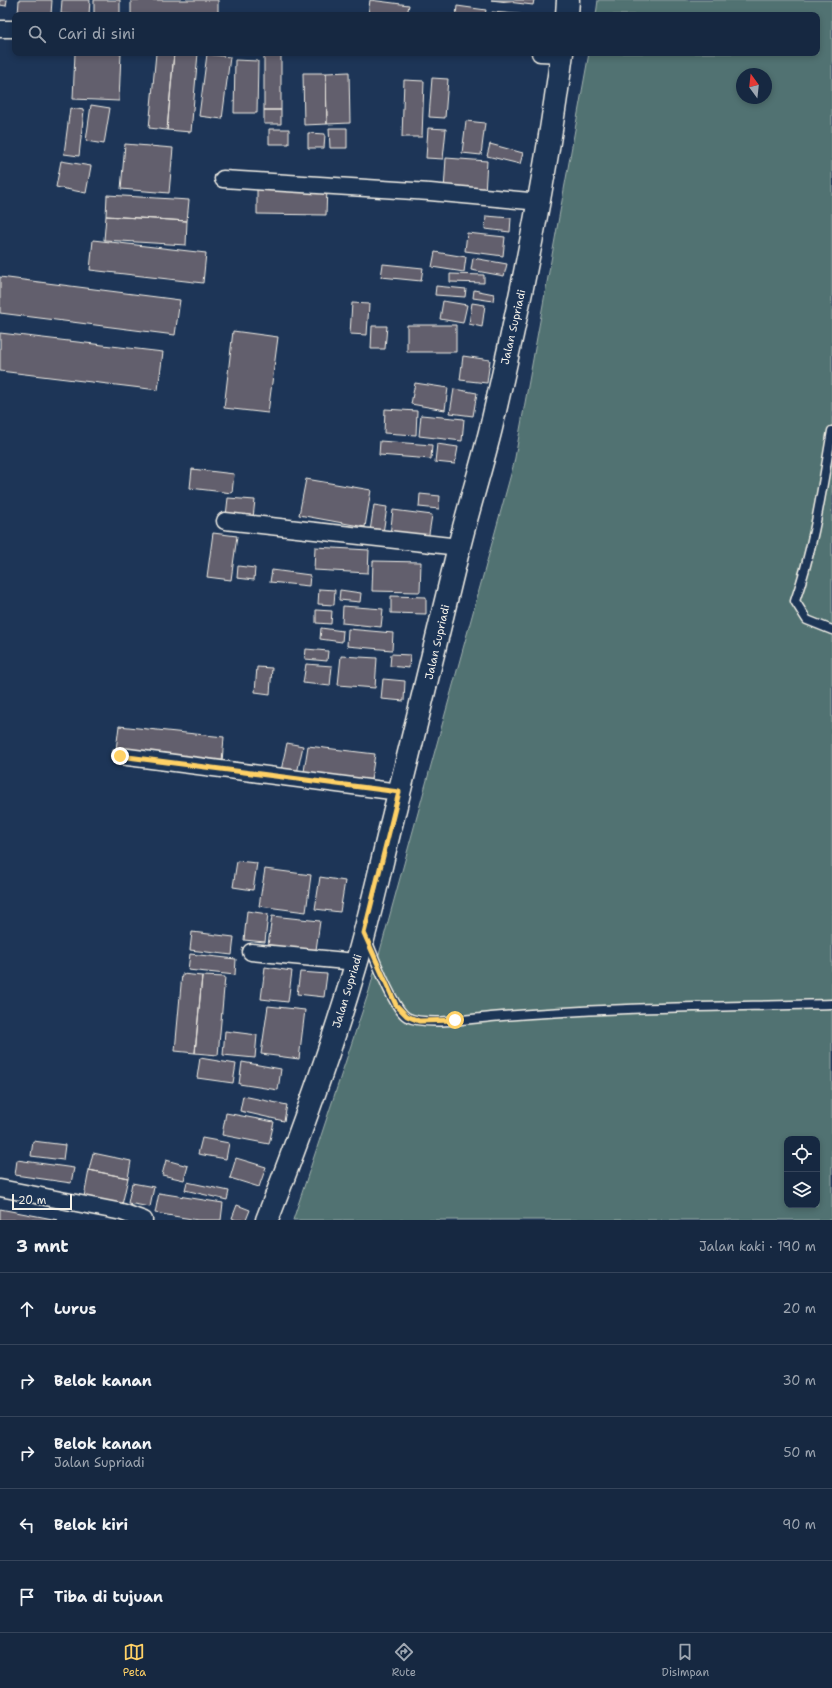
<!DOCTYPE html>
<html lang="id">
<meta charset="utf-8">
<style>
:root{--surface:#162841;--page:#1f3048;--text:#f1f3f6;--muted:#9ea6b1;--line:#35445a;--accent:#ffd166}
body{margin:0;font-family:"Shantell Sans",sans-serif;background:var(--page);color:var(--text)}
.controls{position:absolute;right:12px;bottom:12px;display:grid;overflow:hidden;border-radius:8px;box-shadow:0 2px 6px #0003}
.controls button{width:36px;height:36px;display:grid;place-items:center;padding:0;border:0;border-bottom:1px solid var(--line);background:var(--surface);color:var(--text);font:20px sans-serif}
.compass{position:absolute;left:736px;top:68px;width:36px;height:36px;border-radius:50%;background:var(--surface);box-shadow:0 2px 6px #0003;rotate:345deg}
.scale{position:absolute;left:12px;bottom:10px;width:60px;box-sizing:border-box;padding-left:4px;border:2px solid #f4f1e8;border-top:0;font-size:11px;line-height:14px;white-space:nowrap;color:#f4f1e8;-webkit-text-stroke:3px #1d3557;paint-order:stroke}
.stop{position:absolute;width:12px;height:12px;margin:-9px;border:3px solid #ffd166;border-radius:50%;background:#fff}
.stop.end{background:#ffd166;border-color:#fff;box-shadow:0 1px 4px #0008}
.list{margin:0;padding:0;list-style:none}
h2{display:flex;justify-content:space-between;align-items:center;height:52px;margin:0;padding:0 16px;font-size:17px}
h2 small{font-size:13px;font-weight:400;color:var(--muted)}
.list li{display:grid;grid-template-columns:26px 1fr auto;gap:12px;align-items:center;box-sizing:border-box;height:72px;padding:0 16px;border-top:1px solid var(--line)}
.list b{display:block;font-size:15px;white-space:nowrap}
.list p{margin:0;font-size:13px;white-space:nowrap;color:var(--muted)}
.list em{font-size:13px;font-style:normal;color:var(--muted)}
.icon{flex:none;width:22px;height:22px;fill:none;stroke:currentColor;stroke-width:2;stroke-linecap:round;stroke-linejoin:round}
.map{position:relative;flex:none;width:832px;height:1220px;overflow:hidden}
.search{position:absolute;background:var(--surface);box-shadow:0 2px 6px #0003;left:12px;right:12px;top:12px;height:44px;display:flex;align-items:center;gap:10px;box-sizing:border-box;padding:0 14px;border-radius:8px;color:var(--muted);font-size:15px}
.sheet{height:412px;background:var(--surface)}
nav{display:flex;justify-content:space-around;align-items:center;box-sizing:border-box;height:56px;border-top:1px solid var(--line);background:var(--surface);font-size:11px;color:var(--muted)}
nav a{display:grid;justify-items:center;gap:2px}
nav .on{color:var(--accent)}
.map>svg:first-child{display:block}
.green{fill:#517272;stroke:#a2b2ad;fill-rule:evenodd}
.building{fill:#625f6d;stroke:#f4f1e8}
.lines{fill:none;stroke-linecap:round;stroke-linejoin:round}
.service-casing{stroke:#f4f1e8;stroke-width:11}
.minor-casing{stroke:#f4f1e8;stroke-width:19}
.secondary-casing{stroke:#f4f1e8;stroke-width:25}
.service{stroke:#1d3557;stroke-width:8}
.minor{stroke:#1d3557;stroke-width:16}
.secondary{stroke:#1d3557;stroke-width:22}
.route{stroke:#ffd166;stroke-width:5}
.labels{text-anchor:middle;stroke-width:4;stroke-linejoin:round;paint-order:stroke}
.street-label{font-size:11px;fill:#f4f1e8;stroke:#1d3557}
</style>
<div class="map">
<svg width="832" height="1220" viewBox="0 0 832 1220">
<rect width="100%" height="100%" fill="#1d3557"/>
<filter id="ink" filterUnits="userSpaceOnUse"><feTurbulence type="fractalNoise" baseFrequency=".025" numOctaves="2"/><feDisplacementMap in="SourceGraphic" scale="8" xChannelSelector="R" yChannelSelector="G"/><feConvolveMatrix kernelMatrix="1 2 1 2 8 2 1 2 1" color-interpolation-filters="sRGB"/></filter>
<g filter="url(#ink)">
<path class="green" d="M598,0H832V1220H293L369,991L514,463L589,53H817V15H596ZM742,74H766V98H742ZM787,1139H817V1205H787Z"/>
<path class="building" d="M0,0H7L6,6L0,5Z
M19,0H52L51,15H18Z
M62,0H90L89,15L61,14Z
M94,0H120V15H94Z
M131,0H218V15H131Z
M370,0L409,5L407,15H368Z
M491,0H534L533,5Z
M457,6L486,10L485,15H456Z
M492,12L528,15H491Z
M75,53H121L119,101L73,99Z
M156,53H174L167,130L149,128Z
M174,53H198L191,132L167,130Z
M264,53H281V110H264Z
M207,54L230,57L222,119L199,116Z
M235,60L258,61L257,113H234Z
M349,72L350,123L327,124L326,73Z
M303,73H326L327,124L304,125Z
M432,78L448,79L445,118L429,117Z
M404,80L424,81L422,137H402Z
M91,105L110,108L104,144L86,141Z
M70,108L84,110L79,156L64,154Z
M264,110H281V124H264Z
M466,121L485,123L481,155L462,153Z
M329,128H347V148H330Z
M428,128L446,129L443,159L426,158Z
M269,129H289V144H269Z
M308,133L325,134L324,148H308Z
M125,144L173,148L169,193L121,189Z
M490,144L523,153L520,164L487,156Z
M446,158L487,161L485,193L444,191Z
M61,161L91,166L86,193L56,187Z
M257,186L327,187L326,215L257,214Z
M107,195L189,200L187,221L106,216Z
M106,216L187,221L186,245L104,240Z
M486,216L511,218L510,232L485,229Z
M467,233L505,237L503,256L465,251Z
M93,240L206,253L203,283L90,270Z
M435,252L466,257L464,272L432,267Z
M473,258L507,264L504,276L471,270Z
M383,264L423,268L421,281L381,277Z
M450,274L484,275V283L450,282Z
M0,277L180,300L175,335L0,313Z
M436,286L466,289L465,297L435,295Z
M474,290L494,294L493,301L473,298Z
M443,301L467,305L463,323L440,319Z
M352,303L369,304L367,335L350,334Z
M472,303L485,305L482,327L469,324Z
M407,325H456V352H407Z
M372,326H387L385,349H371Z
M233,331L278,337L268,413L224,408Z
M0,333L163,352L158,390L0,371Z
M463,356L490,360L487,383L460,380Z
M415,383L448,388L445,410L411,404Z
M454,389L477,393L473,416L450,413Z
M385,409L417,411L416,435L384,433Z
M421,415L464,419L462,441L419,436Z
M380,441L432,445L431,459L379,455Z
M437,444L458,447L455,464L435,462Z
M192,469L234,474L232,493L190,488Z
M306,479L371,490L365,527L299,515Z
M420,494L440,496L439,509L419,507Z
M228,498L255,500L253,518L226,516Z
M374,505L387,507L383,533L370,531Z
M393,510L432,515L428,540L390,535Z
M213,533L237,536L231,580L207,577Z
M315,547L369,550L368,573L314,570Z
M373,561L421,562L420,592L372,591Z
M238,566L255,568L254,580L237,578Z
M272,570L310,575L309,586L270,582Z
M319,589L335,590L334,605L318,604Z
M340,590L361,593L360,602L339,600Z
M391,596L426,597V614L391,613Z
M343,606L383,609L381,627L342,623Z
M316,610L332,611L331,624L316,623Z
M321,628L343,631L342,642L320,639Z
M348,629L393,633L392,650L347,646Z
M306,649L328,651L327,661L305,659Z
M391,654L410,655L409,668L390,666Z
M341,656L377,658L375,688L338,685Z
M306,664L332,666L330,686L303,683Z
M257,667L272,668L270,694L255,692Z
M383,679L405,681L404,701L381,699Z
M119,726L224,737L222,762L116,750Z
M287,743L303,746L296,778L280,775Z
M308,746L375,754L370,786L303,778Z
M237,861L257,863L253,890L233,887Z
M265,869L311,875L306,912L259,906Z
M320,877L345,881L340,912L315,909Z
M247,911L268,914L265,942L244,940Z
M272,916L320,921L316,950L268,945Z
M192,932L234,937L232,955L190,950Z
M190,954L236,959L235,975L188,970Z
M265,967L292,971L288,1002L261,999Z
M300,972L327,974L324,997L297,994Z
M182,974L202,976L195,1053L175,1051Z
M202,976L225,977L218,1055L195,1053Z
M268,1006L305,1010L299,1059L261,1054Z
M225,1031L257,1035L255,1058L223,1055Z
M200,1058L236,1064L233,1083L197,1078Z
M242,1062L281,1069L278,1090L239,1084Z
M243,1096L287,1105L284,1121L240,1111Z
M226,1113L274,1122L269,1144L222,1135Z
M202,1138L229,1143L226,1159L198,1154Z
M33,1141L65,1145L63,1160L31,1156Z
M93,1153L131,1161L128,1178L89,1170Z
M236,1158L266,1167L259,1187L230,1178Z
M17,1160L74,1168L71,1183L15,1175Z
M166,1160L188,1166L184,1180L162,1175Z
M89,1170L128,1178L122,1205L84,1197Z
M187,1182L229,1191L227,1200L185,1190Z
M132,1183L154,1187L150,1207L128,1203Z
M159,1193L223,1203L221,1220H198L155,1213Z
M237,1205L250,1210L246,1220H236L232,1218Z
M0,1209L58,1220H0Z"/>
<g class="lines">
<defs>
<path id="service" d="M832,431C822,488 814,547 795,601L807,620L832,630
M367,940C374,956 393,1009 407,1017C424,1026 471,1019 491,1017C604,1007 718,1007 832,1004"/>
<path id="minor" d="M0,29H15
M540,53L562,54
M223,179L430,192L540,202
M225,521L459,547
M120,756L399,792
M251,952L356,962
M0,1188L122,1212L144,1220"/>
<path id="secondary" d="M567,15L568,0
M267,1220C299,1138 330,1053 355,968C368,924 378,878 389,833C413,739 435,645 458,551C468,509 481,469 491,428C520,304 546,179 562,53"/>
</defs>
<use href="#service" class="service-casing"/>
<use href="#minor" class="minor-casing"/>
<use href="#secondary" class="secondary-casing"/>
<use href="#service" class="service"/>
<use href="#minor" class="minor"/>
<use href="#secondary" class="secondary"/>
</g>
</g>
<g class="lines" filter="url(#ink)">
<path class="route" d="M120,756L399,792L364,933L396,1005L407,1016L419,1021L455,1020"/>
</g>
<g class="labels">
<g class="street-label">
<text transform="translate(513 327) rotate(-77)" y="4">Jalan Supriadi</text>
<text transform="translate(437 642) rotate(-77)" y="4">Jalan Supriadi</text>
<text transform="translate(347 991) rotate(-73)" y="4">Jalan Supriadi</text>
</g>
</g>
</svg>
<div class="controls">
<button><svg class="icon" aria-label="locate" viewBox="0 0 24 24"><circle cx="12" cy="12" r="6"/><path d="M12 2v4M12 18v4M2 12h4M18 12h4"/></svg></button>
<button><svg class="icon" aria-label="layers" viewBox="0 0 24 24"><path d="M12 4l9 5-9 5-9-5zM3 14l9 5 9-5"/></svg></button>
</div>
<svg class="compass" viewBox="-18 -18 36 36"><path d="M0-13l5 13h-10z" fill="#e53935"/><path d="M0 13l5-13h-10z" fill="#9ea6b1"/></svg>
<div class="scale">20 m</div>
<div class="stop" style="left:455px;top:1020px"></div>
<div class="stop end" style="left:120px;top:756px"></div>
<div class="search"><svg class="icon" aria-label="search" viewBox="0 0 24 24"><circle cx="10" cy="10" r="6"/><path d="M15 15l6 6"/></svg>Cari di sini</div>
</div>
<section class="sheet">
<h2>3 mnt<small>Jalan kaki · 190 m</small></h2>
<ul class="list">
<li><svg class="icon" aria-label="ahead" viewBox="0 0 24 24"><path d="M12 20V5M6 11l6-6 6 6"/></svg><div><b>Lurus</b></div><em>20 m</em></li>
<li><svg class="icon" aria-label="right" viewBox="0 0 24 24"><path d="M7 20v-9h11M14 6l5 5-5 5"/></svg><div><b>Belok kanan</b></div><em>30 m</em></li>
<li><svg class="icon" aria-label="right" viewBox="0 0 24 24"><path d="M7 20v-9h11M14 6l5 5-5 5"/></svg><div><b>Belok kanan</b><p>Jalan Supriadi</p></div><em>50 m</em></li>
<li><svg class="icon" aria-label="left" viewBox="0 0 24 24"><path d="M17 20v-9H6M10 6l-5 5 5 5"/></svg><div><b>Belok kiri</b></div><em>90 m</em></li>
<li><svg class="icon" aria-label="arrive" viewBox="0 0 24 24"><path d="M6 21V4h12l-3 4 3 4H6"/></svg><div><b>Tiba di tujuan</b></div></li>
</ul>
</section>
<nav>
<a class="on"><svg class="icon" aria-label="map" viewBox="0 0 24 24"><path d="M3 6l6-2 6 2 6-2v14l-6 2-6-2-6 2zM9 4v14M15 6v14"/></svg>Peta</a>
<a><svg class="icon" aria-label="directions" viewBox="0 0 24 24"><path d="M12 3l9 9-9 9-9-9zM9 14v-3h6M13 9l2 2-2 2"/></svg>Rute</a>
<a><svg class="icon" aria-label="saved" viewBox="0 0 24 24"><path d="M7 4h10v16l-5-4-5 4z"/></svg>Disimpan</a>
</nav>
